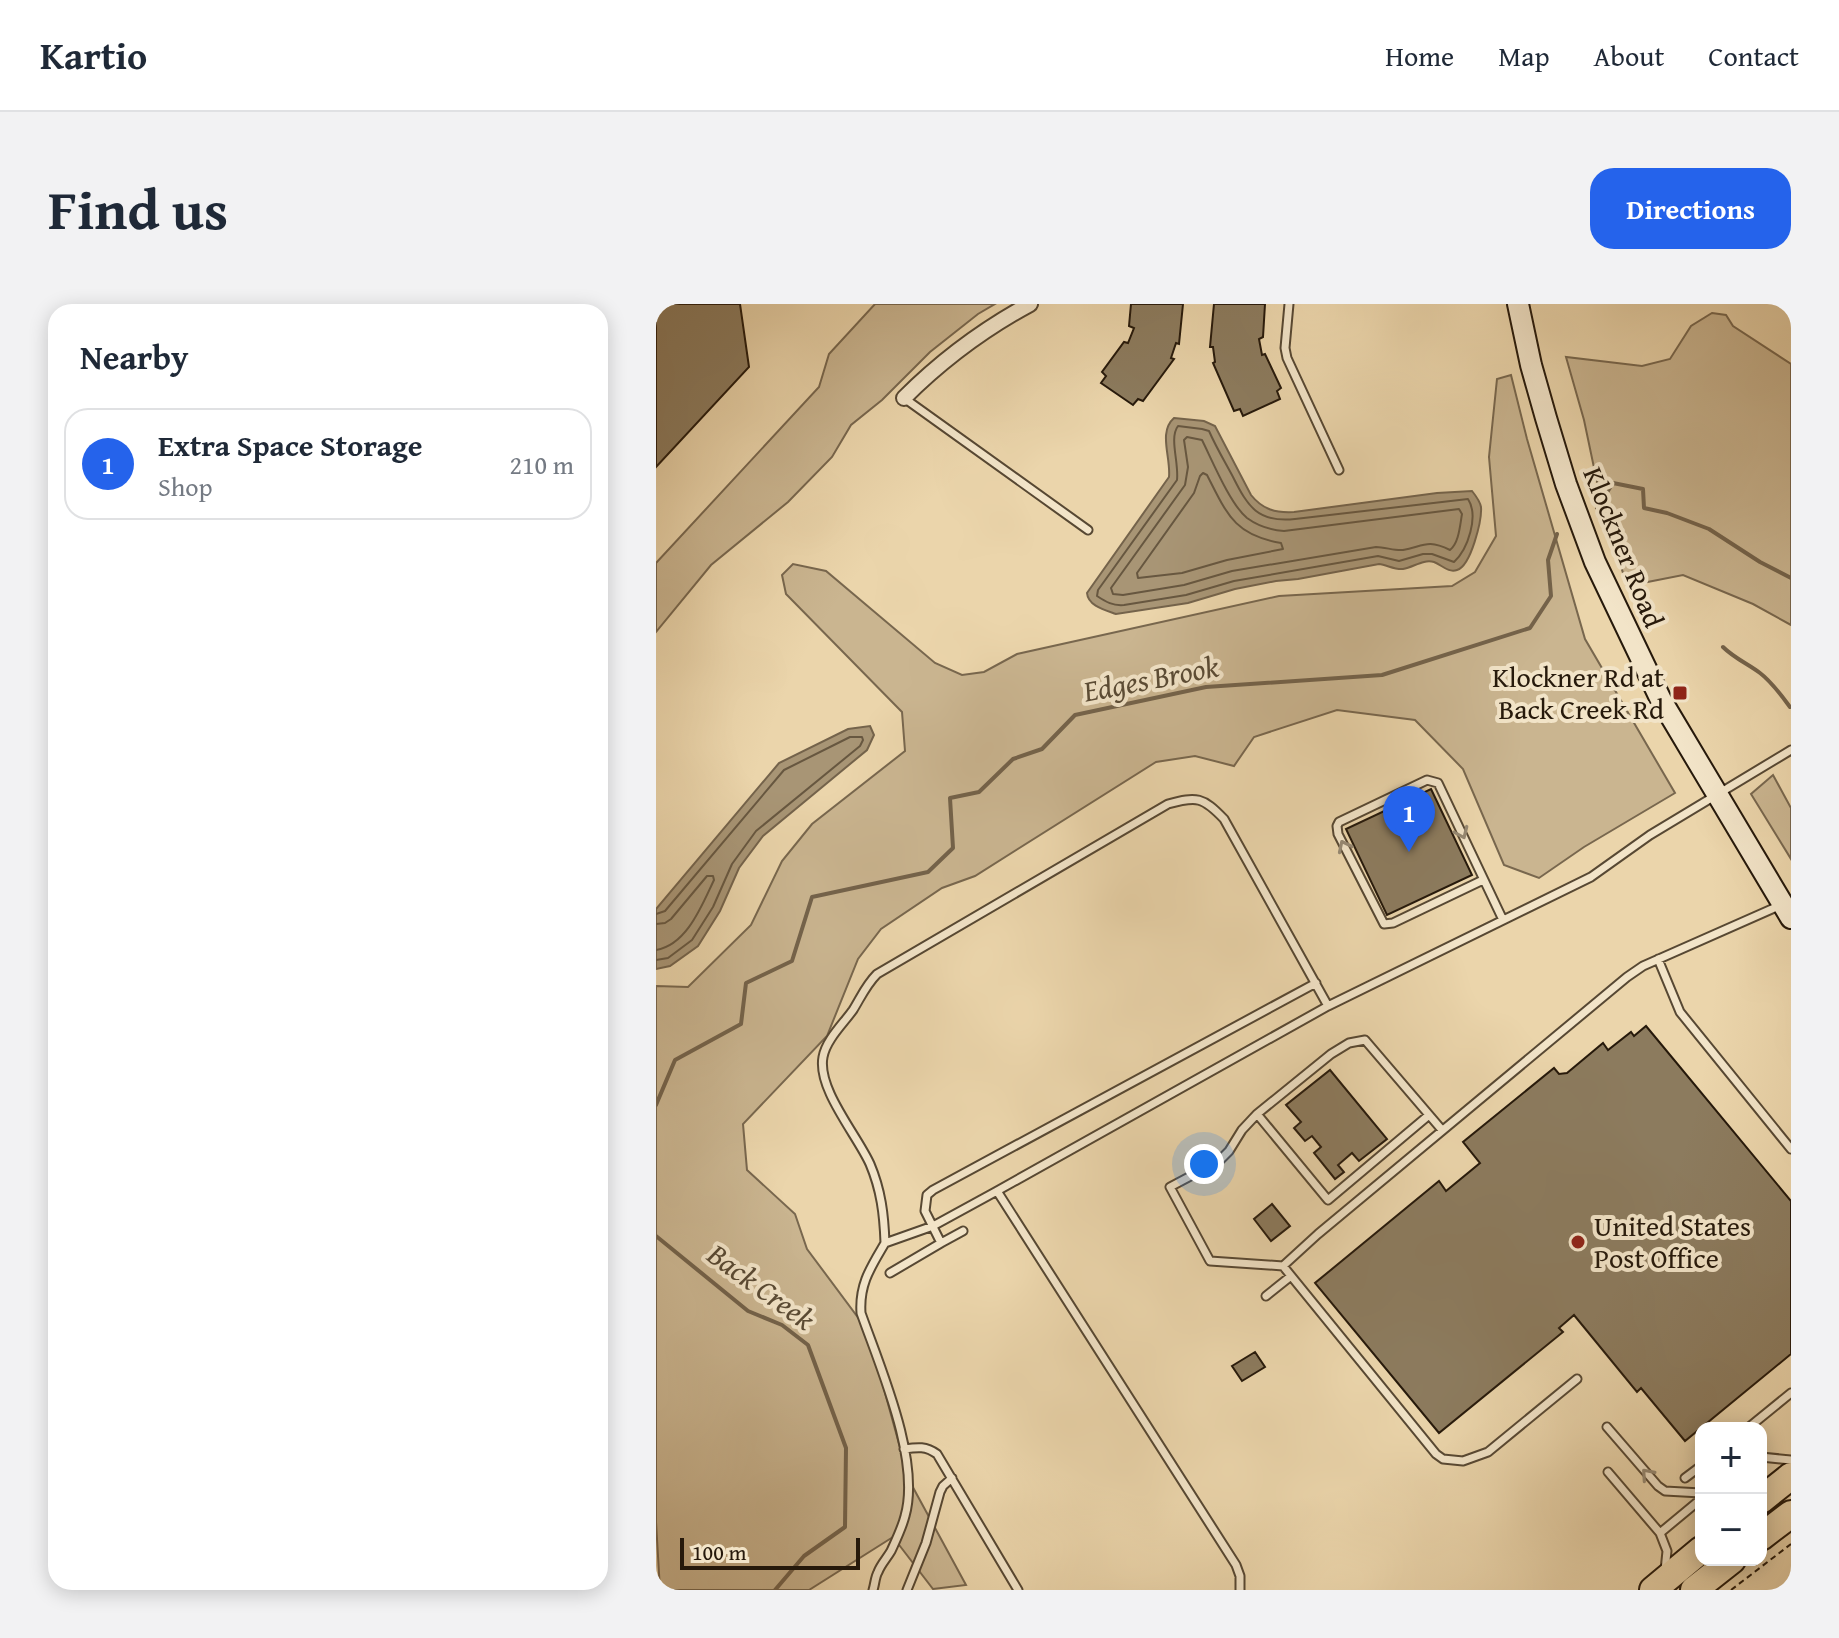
<!DOCTYPE html>
<meta charset="utf-8">
<style>
:root{--surface:#fff;--page:#f2f2f3;--text:#1f2937;--muted:#747a83;--line:#e0e1e3;--accent:#2563eb}
body{margin:0;font-family:"Gentium Book Plus",serif;background:var(--page);color:var(--text)}
.controls{position:absolute;right:24px;bottom:24px;display:grid;overflow:hidden;border-radius:16px;box-shadow:0 4px 20px #0003}
.controls button{width:72px;height:72px;display:grid;place-items:center;padding:0;border:0;border-bottom:2px solid var(--line);background:var(--surface);color:var(--text);font:40px sans-serif}
.scale{position:absolute;left:24px;bottom:20px;width:180px;box-sizing:border-box;padding-left:8px;border:4px solid #26190b;border-top:0;font-size:22px;line-height:28px;white-space:nowrap;color:#26190b;-webkit-text-stroke:6px #f2e4c8;paint-order:stroke}
.you{position:absolute;left:548px;top:860px;width:28px;height:28px;margin:-20px;border:6px solid #fff;border-radius:50%;background:#1a73e8;box-shadow:0 0 0 12px #1a73e833}
.badge{display:grid;place-items:center;width:52px;height:52px;border-radius:50%;background:var(--accent);color:#fff;font-size:26px;font-weight:700}
.pin{position:absolute;translate:-50% -66px;filter:drop-shadow(0 2px 4px #0008)}
.pin::after{content:'';position:absolute;top:42px;width:28px;height:24px;background:inherit;clip-path:polygon(0 0,100% 0,50% 100%)}
.list{margin:0;padding:0;list-style:none}
h2{display:flex;justify-content:space-between;align-items:center;height:104px;margin:0;padding:0 32px;font-size:34px}
h2 small{font-size:26px;font-weight:400;color:var(--muted)}
.list li{display:grid;grid-template-columns:52px 1fr auto;gap:24px;align-items:center;box-sizing:border-box;height:112px;margin:0 16px 16px;padding:0 16px;border:2px solid var(--line);border-radius:24px}
.list b{display:block;font-size:30px;white-space:nowrap}
.list p{margin:0;font-size:26px;white-space:nowrap;color:var(--muted)}
.list em{font-size:26px;font-style:normal;color:var(--muted)}
.map{position:relative;flex:none;width:1135px;height:1286px;overflow:hidden;border-radius:24px}
header{display:flex;align-items:center;gap:48px;box-sizing:border-box;height:112px;padding:0 40px;background:var(--surface);border-bottom:2px solid var(--line)}
header strong{font-size:38px}
nav{display:flex;gap:44px;margin-inline-start:auto;font-size:28px}
.intro{display:flex;align-items:center;justify-content:space-between;box-sizing:border-box;height:192px;padding:0 48px}
h1{margin:0;font-size:56px}
.button{padding:20px 36px;border-radius:24px;background:var(--accent);color:#fff;font-size:28px;font-weight:700}
main{display:flex;gap:48px;padding:0 48px}
aside{flex:1;background:var(--surface);border-radius:24px;box-shadow:0 4px 20px #0003}
.map>svg:first-child{display:block}
.green{fill:#cab590;stroke:#78674e;stroke-width:2}
.water{fill:#a89575;stroke:#74634b;stroke-width:2}
.lines{fill:none;stroke-linecap:round;stroke-linejoin:round}
.shore{stroke:#675740;stroke-width:2}
.stream{stroke:#74634b;stroke-width:4}
.building{fill:#8c7b5e;stroke:#26190b;stroke-width:2}
.lane-casing{stroke:#574833;stroke-width:11}
.street-casing{stroke:#574833;stroke-width:18}
.secondary-casing{stroke:#26190b;stroke-width:24}
.highway-casing{stroke:#26190b;stroke-width:30}
.path{stroke:#26190b;stroke-width:2;stroke-dasharray:6 4;stroke-linecap:butt}
.lane{stroke:#f2e4c8;stroke-width:7}
.street{stroke:#f2e4c8;stroke-width:14}
.secondary{stroke:#f2e4c8;stroke-width:20}
.highway{stroke:#ebd5ab;stroke-width:26}
.oneway{stroke:#968973}
.poi-dot{fill:#8f2418;stroke:#f2e4c8;stroke-width:3}
.labels{text-anchor:middle;stroke-width:8;stroke-linejoin:round;paint-order:stroke}
.street-label{font-size:28px;fill:#26190b;stroke:#f2e4c8}
.poi-label{font-size:28px;fill:#26190b;stroke:#f2e4c8;text-anchor:end}
.water-label{font-size:30px;font-style:italic;fill:#5a4b35;stroke:#f2e4c8}
</style>
<header>
<strong>Kartio</strong>
<nav><a>Home</a><a>Map</a><a>About</a><a>Contact</a></nav>
</header>
<div class="intro"><h1>Find us</h1><a class="button">Directions</a></div>
<main>
<aside>
<h2>Nearby<small></small></h2>
<ul class="list">
<li><span class="badge">1</span><div><b>Extra Space Storage</b><p>Shop</p></div><em>210 m</em></li>
</ul>
</aside>
<div class="map">
<svg width="1135" height="1286" viewBox="0 0 1135 1286">
<rect width="100%" height="100%" fill="#ebd5ab"/>
<filter id="stains"><feTurbulence type="fractalNoise" baseFrequency=".0025" numOctaves="4"/><feColorMatrix values="0 0 0 0 .2 0 0 0 0 .09 0 0 0 0 .02 0 0 0 .5 -.17"/></filter>
<radialGradient id="worn" r=".72"><stop offset=".6" stop-color="#630" stop-opacity="0"/><stop offset="1" stop-color="#630" stop-opacity=".3"/></radialGradient>
<path class="green" d="M219,0H339L322,10L274,48L226,96L195,121L176,153L132,198L55,261L0,328V259L163,83L173,50Z
M1056,9L1070,11L1077,22L1135,60V321L1097,300L1027,271L971,282L945,197L928,116L910,53L986,62L1014,55L1035,22Z
M855,71L871,135L929,335L1019,489L928,543L883,574L848,561L807,465L759,416L681,406L598,433L578,462L539,452L500,458L319,572L286,584L225,625L202,655L171,732L87,820L91,866L139,910L151,945L212,1027L253,1176L310,1281L277,1285L237,1233L153,1286H4L0,1218V682L32,683L95,621L126,557L156,520L249,447L246,408L130,290L126,271L137,260L170,267L279,359L306,371L328,368L361,350L623,292L796,282L819,268L840,232L833,153L841,75Z
M1117,471L1135,504V555L1095,490Z"/>
<path class="water" d="M518,114L548,117L559,122L595,191C607,206 620,209 638,208L781,189L816,187C820,192 824,197 825,203C826,216 815,262 801,266C792,269 786,261 778,258C767,255 758,263 747,265C739,266 731,261 723,260L642,275L620,277L579,285L532,299L460,310C449,306 432,302 431,289L513,173C515,153 502,128 518,114Z
M214,422L218,431L211,446L107,532L83,564L64,607L42,642L14,662L0,665V605L123,459L192,425Z"/>
<g class="lines">
<path class="shore" d="M522,122L546,125L553,127C560,143 569,158 577,173C592,203 602,219 639,215L812,195C823,212 812,245 798,258L776,250H767L743,257L722,252L578,277L530,291L468,301C457,302 450,298 441,292L442,286L521,176C523,158 513,134 522,122Z
M531,133L546,136C556,156 574,200 591,214C602,222 614,226 628,227L803,205L806,210C804,221 803,239 794,246C771,235 768,242 747,246C739,247 729,243 720,243L576,267L528,281L467,291L457,290L455,284L529,181L532,163L528,136Z
M547,169L551,171C571,210 578,231 625,239L627,245L571,256L526,269L482,274L481,269L538,189L544,172Z
M0,610L9,607L128,466L194,433H206L207,436L204,442L100,527L76,560L57,603L36,636L12,654L0,656
M0,620L9,619L15,615L51,572H57L58,576C46,601 31,641 0,646"/>
<path class="stream" d="M941,204L957,179L987,185L988,204L1011,209L1053,225L1104,258L1135,274
M1067,343C1078,354 1092,360 1104,369C1116,378 1125,391 1134,403
M0,801L19,756L85,720L90,679L136,657L156,593L272,568L297,544L294,494L323,488L357,455L386,445L419,411L550,383L726,371L874,324L895,292L892,256L901,230
M0,932L92,1007L126,1021L152,1041L190,1144L189,1223L148,1252L119,1286"/>
</g>
<path class="building" d="M0,0H84L93,63L0,163Z
M475,0H527L523,40L520,39L515,54L518,55L487,97L482,95L477,101L445,79L450,72L446,68L468,38L472,39L478,24L473,22Z
M558,0H609L607,33L603,35L606,51L609,50L625,84L621,87L624,95L587,112L584,105L578,107L557,59L559,58L557,43H554Z
M775,485L816,571L731,611L690,525Z
M990,722L1135,897V1050L1029,1137L985,1084L981,1088L918,1011L903,1024L907,1028L783,1129L659,979L783,877L790,887L824,859L807,838L898,764L903,770L911,769L947,739L952,746L975,728L978,732Z
M674,766L731,835L703,857L696,849L682,861L688,868L679,875L658,849L665,843L656,832L649,837L638,824L645,818L630,801Z
M616,900L634,922L615,937L598,915Z
M599,1048L609,1063L586,1077L576,1062Z"/>
<g class="lines">
<defs>
<path id="lane" d="M633,0L629,44L631,54L683,166
M248,94L432,226
M827,576L737,619L728,620L682,530L681,522L683,518L771,476L782,479L847,616
M1002,655L1024,708L1135,845
M601,810L672,896L773,811
M786,826L709,736L693,739L675,750L601,810L586,826L573,847L563,857L514,883L554,957L627,962L662,930L971,673L987,662L1125,601
M341,887L277,922L229,939C228,910 225,886 214,860C201,831 161,785 167,753C170,736 187,720 197,706C205,693 210,681 221,670L512,500C541,492 547,493 568,515L672,702
M307,927L285,939L269,907L271,891L277,886L660,679
M627,962L780,1150L787,1155L807,1157L832,1148L921,1075
M234,969L285,939
M610,992L635,972
M951,1123L1002,1182L1009,1187L1045,1189
M1092,1124L1135,1089
M248,1145C262,1143 270,1142 281,1150L362,1286
M1105,1153L1135,1156
M952,1168L1004,1229L1011,1247L1009,1266
M1029,1174L1045,1162
M1004,1229L1045,1195
M217,1286C219,1280 219,1273 222,1268C225,1260 231,1254 235,1247C240,1236 246,1224 249,1212C265,1156 224,1063 205,1009C203,980 215,963 229,939
M251,1286L270,1239L284,1188L287,1182L296,1174
M584,1286V1272L580,1261L341,887L672,702L935,573L994,531L1135,446"/>
<path id="street" d="M248,94C287,55 326,26 374,0"/>
<path id="secondary" d="M862,0L875,61L890,114L910,180L939,258L1005,396L1135,614"/>
<path id="highway" d="M1105,1196L1135,1172
M1105,1233L1135,1210
M997,1286L1045,1246
M1038,1286L1076,1256"/>
</defs>
<use href="#lane" class="lane-casing"/>
<use href="#street" class="street-casing"/>
<use href="#secondary" class="secondary-casing"/>
<use href="#highway" class="highway-casing"/>
<path class="path" d="M1075,1286L1135,1240"/>
<use href="#lane" class="lane"/>
<use href="#street" class="street"/>
<use href="#secondary" class="secondary"/>
<use href="#highway" class="highway"/>
</g>
<defs><path id="oneway-chevron" d="M-2-3.5L2.5 0L-2 3.5" fill="none" stroke-width="1.6" stroke-linecap="round" stroke-linejoin="round" transform="scale(2)"/></defs>
<g class="oneway">
<use href="#oneway-chevron" transform="translate(806 529) rotate(66)"/>
<use href="#oneway-chevron" transform="translate(688 542) rotate(-116)"/>
<use href="#oneway-chevron" transform="translate(991 1170) rotate(-131)"/>
</g>
<g class="poi-dot">
<rect x="1016" y="381" width="16" height="16" rx="4"/>
<circle cx="922" cy="938" r="8"/>
</g>
<g class="labels">
<g class="street-label">
<text transform="translate(968 243) rotate(68)" y="10">Klockner Road</text>
</g>
<g class="poi-label">
<text x="1008" y="383">Klockner Rd at<tspan x="1008" dy="32">Back Creek Rd</tspan></text>
<text x="938" y="932" text-anchor="start">United States<tspan x="938" dy="32">Post Office</tspan></text>
</g>
<g class="water-label">
<text transform="translate(495 375) rotate(-11)" y="10">Edges Brook</text>
<text transform="translate(105 983) rotate(36)" y="10">Back Creek</text>
</g>
</g>
<rect width="100%" height="100%" filter="url(#stains)"/>
<rect width="100%" height="100%" fill="url(#worn)"/>
</svg>
<div class="controls">
<button>+</button>
<button>−</button>
</div>
<div class="scale">100 m</div>
<div class="you"></div>
<div class="pin badge" style="left:753px;top:548px">1</div>
</div>
</main>
